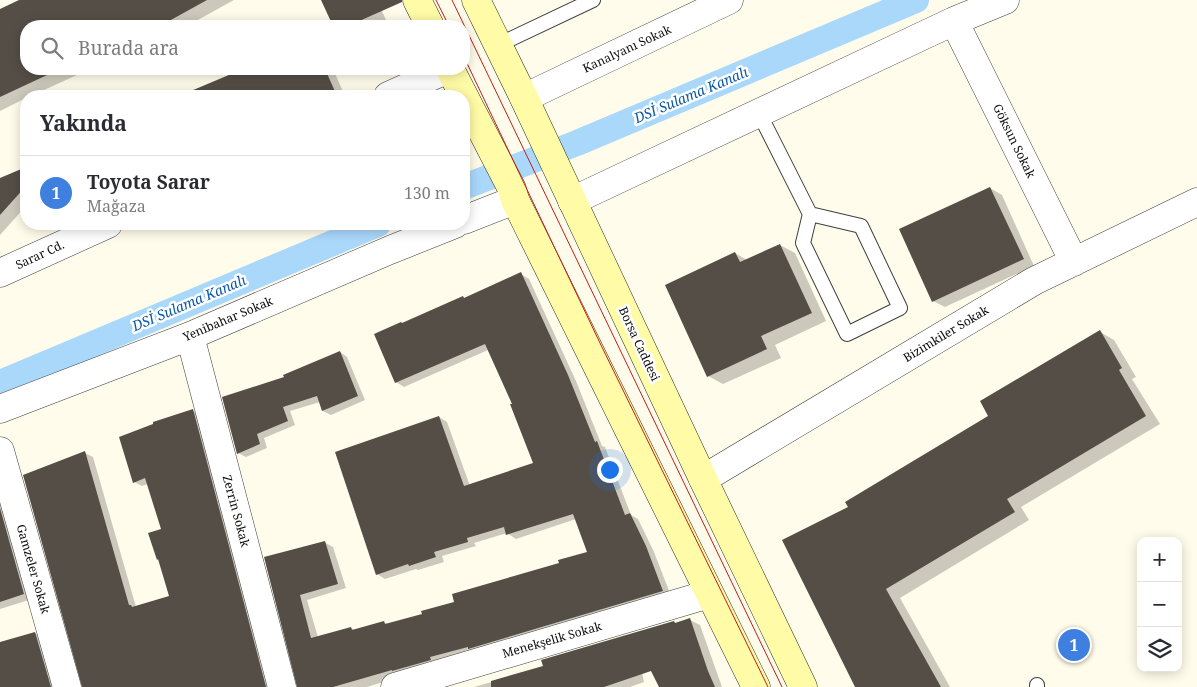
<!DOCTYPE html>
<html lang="tr">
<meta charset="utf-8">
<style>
:root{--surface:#fff;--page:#f7f7f7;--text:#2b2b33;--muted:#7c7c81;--line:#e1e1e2;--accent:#1a73e8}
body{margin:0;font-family:"Noto Serif",serif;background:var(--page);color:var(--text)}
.controls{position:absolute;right:15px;bottom:15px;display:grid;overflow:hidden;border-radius:10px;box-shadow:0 2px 12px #0003}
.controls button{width:45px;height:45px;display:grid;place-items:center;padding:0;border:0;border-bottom:1px solid var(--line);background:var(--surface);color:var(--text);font:25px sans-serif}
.you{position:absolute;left:609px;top:469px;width:18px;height:18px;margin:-12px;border:4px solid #fff;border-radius:50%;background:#1a73e8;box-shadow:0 0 0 8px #1a73e833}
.badge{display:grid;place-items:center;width:32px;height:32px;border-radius:50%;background:var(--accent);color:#fff;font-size:16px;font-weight:700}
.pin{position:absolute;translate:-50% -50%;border:2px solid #fff;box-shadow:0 1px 5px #0006}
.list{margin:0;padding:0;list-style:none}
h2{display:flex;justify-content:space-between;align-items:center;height:65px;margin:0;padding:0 20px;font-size:21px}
h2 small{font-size:16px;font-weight:400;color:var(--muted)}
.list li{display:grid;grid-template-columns:32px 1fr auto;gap:15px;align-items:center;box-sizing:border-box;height:75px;padding:0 20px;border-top:1px solid var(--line)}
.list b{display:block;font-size:19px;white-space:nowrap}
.list p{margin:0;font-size:16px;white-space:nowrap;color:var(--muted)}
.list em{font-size:16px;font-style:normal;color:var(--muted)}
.icon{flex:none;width:28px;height:28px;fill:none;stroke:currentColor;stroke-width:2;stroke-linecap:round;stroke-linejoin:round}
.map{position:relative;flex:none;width:1197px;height:687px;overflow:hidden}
.search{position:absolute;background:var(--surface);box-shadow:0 2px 12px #0003;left:20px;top:20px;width:450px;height:55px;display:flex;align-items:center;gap:12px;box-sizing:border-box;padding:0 18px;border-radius:20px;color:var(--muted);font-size:19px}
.panel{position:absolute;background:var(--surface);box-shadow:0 2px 12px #0003;left:20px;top:90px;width:450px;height:140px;border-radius:20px}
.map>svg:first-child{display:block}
.shadow{fill:#0003}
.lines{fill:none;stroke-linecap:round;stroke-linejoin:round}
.canal{stroke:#aad8fb;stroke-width:26}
.building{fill:#554e47}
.lane-casing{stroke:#3f3f3f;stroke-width:16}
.street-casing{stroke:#3f3f3f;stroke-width:29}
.secondary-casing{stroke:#2e2e2e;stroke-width:29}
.lane{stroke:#fff;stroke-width:14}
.street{stroke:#fff;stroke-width:28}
.secondary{stroke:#fffba6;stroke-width:28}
.tram{stroke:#c71b18;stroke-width:1}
.labels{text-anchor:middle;stroke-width:5;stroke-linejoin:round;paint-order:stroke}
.street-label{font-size:12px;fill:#0c0c0c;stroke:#fff}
.water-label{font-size:14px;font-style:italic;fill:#0b59a8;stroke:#fff}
</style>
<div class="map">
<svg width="1197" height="687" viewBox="0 0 1197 687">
<rect width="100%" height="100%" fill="#fffceb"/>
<path class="shadow" d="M20,0H234L187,26H26V69H90L31,96H26V98L0,111V10Z
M322,0H377L386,20L373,26H334Z
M251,69H333L345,96H186V95Z
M26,168V206L0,235V180Z
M990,188L1002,195L1034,266L945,307L933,301Z
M41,224H66L52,230Z
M780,245L795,253L826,321L775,345L781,358L723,384L708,376L735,253L747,260Z
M521,274L529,279L576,381L602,446L605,447L631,515L638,519L654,552L671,596L541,633L367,687H298L266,558L324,542L333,547L346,588L307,600L318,637L351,628L355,630L384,622L389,625L424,615L589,553L576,519L516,539L507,533L474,543L476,546L442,556L444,562L418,570L416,569L385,579L377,574L439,417L447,422L470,486L535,464L513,404L488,350L404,387L396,382L403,324Z
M1100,332L1114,340L1136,377L1132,379L1160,424L1021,507L1029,520L900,598L950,687H856L849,507L990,416Z
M340,352L347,357L365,400L331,415L323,411L320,402L290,411L295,425L264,438L267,448L246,457L238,453L285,378Z
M193,411L201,415L272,687H83L85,453L93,457L136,607L170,597L160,560L158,559L163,529L148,484L142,486L134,482Z
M0,501L32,599L0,609Z
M690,620L700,625L722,687H660L635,641L644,682L630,687H474L545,667L674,622L677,624Z
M35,633L43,638L57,687H0V644Z"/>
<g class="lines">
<path class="canal" d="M464,187L577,143L916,0
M0,383L378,224"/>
</g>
<path class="building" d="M19,0H207L160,26H26V69H60L0,97V9Z
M321,0H402V2L348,26H333Z
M243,69H325L337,96H179Z
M26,167V186L0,215V178Z
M990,187L1024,259L932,302L899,229Z
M780,244L812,313L761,336L767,349L707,377L665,285L735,252L740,262Z
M521,272L568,375L595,442L597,441L625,515L630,513L646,546L663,591L468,649V647L430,657L431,660L392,671V670L333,687H297L264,557L325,541L338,584L300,595L311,638L351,627L352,630L384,621L385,624L422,614L421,611L454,602L452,594L559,563L558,560L587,552L573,514L506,535L504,527L467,538L468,542L434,552L436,557L409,566L408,564L376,575L335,452L439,416L464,486L533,463L510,404H512L485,344L395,383L374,334L401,322L402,323L463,296L464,298Z
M1100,330L1122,368L1119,370L1146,416L1007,499L1015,512L886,589L941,687H855L782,540L848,507L845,502L988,416L980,401Z
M340,351L358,396L322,411L317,396L283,407L288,421L257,434L260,444L237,454L222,397L284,377L283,375Z
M193,409L266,687H82L23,475L85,451L129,605H131L132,607L169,596L158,559L157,560L148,533L161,529L145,478L133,483L119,437L153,424V422Z
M0,508L24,594L0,602Z
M690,618L708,671L715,687H659L651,671L604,687H491V681L543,666L541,660L674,621L675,623Z
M35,632L51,687H0V642Z"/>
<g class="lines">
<defs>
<path id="lane" d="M498,45L593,0
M759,113L810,214L803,243L847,334L900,308L861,226L810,214
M1037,685V687"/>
<path id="street" d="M954,21L1074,262
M388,96L448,69
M524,98L729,0
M572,201L954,21L1005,0
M464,220L515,200
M0,273L108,224
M190,336L282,687
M0,409L190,336L390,250L455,224
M0,451L67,687
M703,479L1034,281L1197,202
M395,687L709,594"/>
<path id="secondary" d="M417,0L430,26
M476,0L524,98L703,479L803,687
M450,69L512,189L515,200L756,687"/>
</defs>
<use href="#lane" class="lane-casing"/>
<use href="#street" class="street-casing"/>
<use href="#secondary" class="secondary-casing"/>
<use href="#lane" class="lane"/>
<use href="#street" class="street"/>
<use href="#secondary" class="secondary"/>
<path class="tram" d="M436,0L449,26
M452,0L782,687
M464,57L599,341L768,687"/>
</g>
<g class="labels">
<g class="street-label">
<text transform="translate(627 49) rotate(-25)" y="4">Kanalyanı Sokak</text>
<text transform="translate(1014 141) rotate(64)" y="4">Göksun Sokak</text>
<text transform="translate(40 255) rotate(-25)" y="4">Sarar Cd.</text>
<text transform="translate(228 319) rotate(-23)" y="4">Yenibahar Sokak</text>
<text transform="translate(946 334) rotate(-31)" y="4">Bizimkiler Sokak</text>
<text transform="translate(639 344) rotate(65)" y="4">Borsa Caddesi</text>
<text transform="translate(236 511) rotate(75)" y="4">Zerrin Sokak</text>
<text transform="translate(33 569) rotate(74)" y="4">Gamzeler Sokak</text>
<text transform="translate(552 640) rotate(-16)" y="4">Menekşelik Sokak</text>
</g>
<g class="water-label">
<text transform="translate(691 95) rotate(-23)" y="5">DSİ Sulama Kanalı</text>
<text transform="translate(189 303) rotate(-23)" y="5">DSİ Sulama Kanalı</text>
</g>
</g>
</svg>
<div class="controls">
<button>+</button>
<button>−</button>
<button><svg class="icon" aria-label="layers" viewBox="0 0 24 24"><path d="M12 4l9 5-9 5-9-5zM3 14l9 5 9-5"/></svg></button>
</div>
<div class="you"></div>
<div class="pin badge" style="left:1074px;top:645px;background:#3f7fe0">1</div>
<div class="search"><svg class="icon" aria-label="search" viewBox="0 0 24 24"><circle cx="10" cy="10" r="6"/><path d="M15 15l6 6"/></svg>Burada ara</div>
<section class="panel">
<h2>Yakında<small></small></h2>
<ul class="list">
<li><span class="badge" style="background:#3f7fe0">1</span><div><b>Toyota Sarar</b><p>Mağaza</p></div><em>130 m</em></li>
</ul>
</section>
</div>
